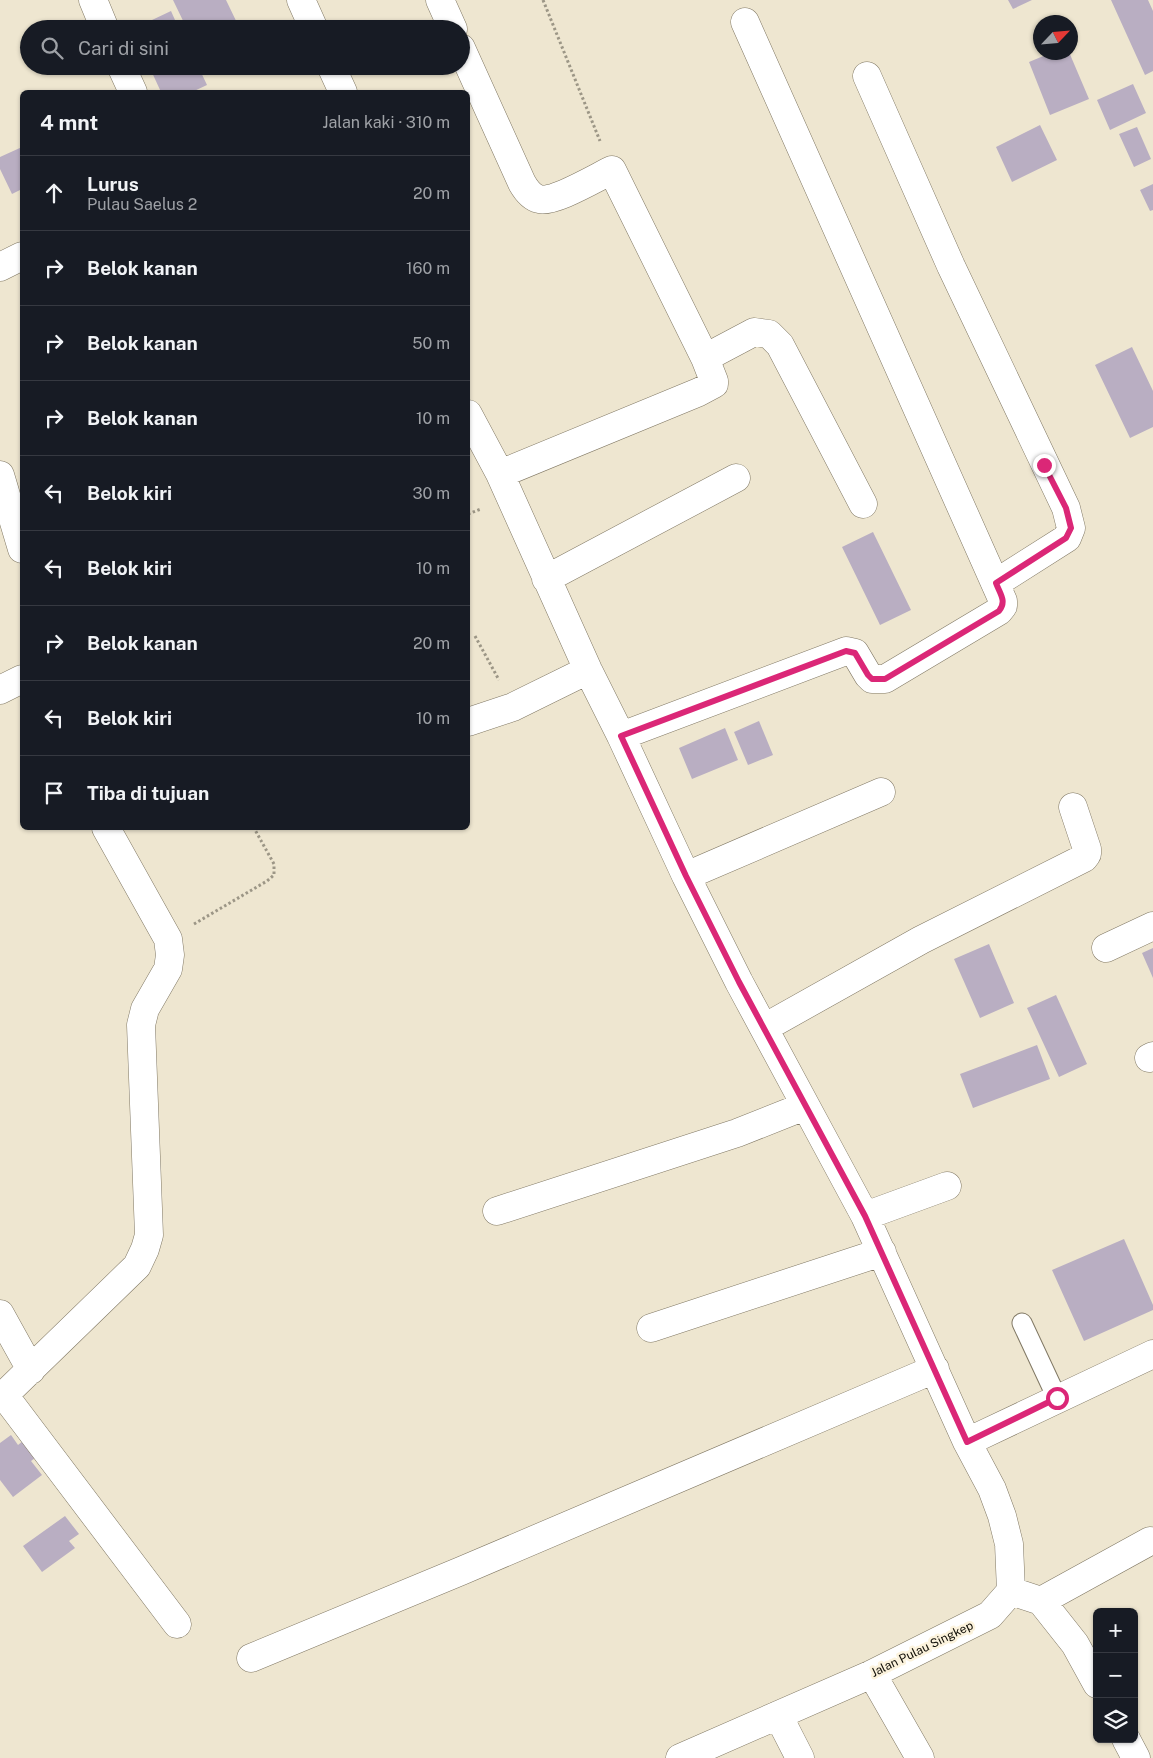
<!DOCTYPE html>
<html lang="id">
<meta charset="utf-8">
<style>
:root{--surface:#171b24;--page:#242831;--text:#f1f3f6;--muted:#9ea1a6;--line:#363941}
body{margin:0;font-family:"Public Sans",sans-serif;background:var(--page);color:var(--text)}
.controls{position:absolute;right:15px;bottom:15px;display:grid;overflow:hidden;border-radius:8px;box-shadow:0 1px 4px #0004}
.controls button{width:45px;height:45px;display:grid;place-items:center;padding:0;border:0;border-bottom:1px solid var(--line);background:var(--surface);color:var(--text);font:25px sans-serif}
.compass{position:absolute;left:1033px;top:15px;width:45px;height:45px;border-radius:50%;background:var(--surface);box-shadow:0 1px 4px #0004;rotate:64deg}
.stop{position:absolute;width:15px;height:15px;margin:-11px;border:4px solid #db2777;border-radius:50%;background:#fff}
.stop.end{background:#db2777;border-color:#fff;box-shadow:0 1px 5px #0008}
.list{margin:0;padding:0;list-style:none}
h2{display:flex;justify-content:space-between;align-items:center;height:65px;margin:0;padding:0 20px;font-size:21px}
h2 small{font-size:16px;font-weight:400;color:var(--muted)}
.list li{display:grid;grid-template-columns:32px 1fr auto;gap:15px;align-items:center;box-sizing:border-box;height:75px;padding:0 20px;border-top:1px solid var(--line)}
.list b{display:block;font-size:19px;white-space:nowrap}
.list p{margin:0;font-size:16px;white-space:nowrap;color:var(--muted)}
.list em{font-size:16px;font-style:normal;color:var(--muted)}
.icon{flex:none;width:28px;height:28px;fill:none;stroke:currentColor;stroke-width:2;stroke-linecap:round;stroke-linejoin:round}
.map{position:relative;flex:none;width:1153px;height:1758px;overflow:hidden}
.search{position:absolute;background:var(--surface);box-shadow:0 1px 4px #0004;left:20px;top:20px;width:450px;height:55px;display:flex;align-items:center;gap:12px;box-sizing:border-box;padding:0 18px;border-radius:28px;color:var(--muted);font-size:19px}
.panel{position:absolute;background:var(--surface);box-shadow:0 1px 4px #0004;left:20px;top:90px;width:450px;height:740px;border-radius:8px}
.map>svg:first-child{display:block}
.building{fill:#b9aec2}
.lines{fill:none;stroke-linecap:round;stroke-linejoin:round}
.service-casing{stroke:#807864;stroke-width:21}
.minor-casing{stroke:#807864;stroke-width:29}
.path{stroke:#9c9686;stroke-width:3;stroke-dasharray:2.5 2.5;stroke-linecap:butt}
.service{stroke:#fff;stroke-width:19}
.minor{stroke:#fff;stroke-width:28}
.route{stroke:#db2777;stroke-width:6}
.labels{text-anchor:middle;stroke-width:5;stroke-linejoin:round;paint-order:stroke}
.street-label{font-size:12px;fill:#0f0d06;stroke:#fcf3dd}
</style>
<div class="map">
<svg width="1153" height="1758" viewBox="0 0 1153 1758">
<rect width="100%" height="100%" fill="#eee6d0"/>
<path class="building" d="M173,0H226L240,29H187Z
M1008,0H1032L1013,9Z
M1111,0H1148L1153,11V71L1145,75Z
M171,11L179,29H133Z
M1053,52H1069L1089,99L1050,115L1029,62Z
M149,66H198L207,85L192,92H161Z
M1133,84L1146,113L1110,130L1097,100Z
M1040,125L1057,160L1012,182L996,147Z
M1137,127L1151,159L1134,167L1119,134Z
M22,147V189L12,194L0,169V157Z
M1153,184V210L1150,211L1140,190Z
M1132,347L1153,391V427L1130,438L1095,365Z
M873,532L911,610L880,625L842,547Z
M759,721L773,755L748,765L734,732Z
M725,728L738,760L692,779L679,748Z
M989,944L1014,1003L980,1018L954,959Z
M1153,948V978L1142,953Z
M1056,995L1087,1064L1059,1077L1027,1008Z
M1037,1045L1050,1079L973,1108L960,1074Z
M1124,1239L1153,1305V1310L1084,1341L1052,1270Z
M11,1435L18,1445L23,1441L35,1458L31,1461L42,1475L13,1497L0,1480V1443Z
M65,1516L79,1534L69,1541L75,1548L42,1572L23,1546Z"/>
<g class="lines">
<defs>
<path id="service" d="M1022,1323L1057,1398"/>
<path id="minor" d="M93,0L105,29
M301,0L314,29
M440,0L453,29
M461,48L522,183C526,190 531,197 539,199C552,204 597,177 612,170L705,358L714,381V384L699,392L500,474
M121,66L133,92
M331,66L343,92
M867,76L951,266L1066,508L1071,528L1067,538L996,583
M0,267L22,256
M705,358L754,332L769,334L780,345L863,504
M468,414L500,474L588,670L621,736L686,876L739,982L865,1216L967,1442L992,1489L1002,1516L1009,1544L1011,1591L990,1615L872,1674L680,1758
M0,475L22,549
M546,579L736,478
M0,690L22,679
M468,722L513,707L588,670
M621,736L846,651L855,653L868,675L872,679H885L999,611L1003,606V601L745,22
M686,876L881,792
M1106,948L1153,926
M764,1028L921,940L1084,858L1087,854V849L1073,807
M1149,1058L1153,1056
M497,1211L737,1133L805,1106
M865,1216L947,1186
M0,1314L31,1370
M651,1328L882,1252
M4,1395L177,1624
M0,1399L137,1266L145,1249L149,1235L141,1025L145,1009L168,969L170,955L168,939L106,828
M967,1442L1153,1354
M1011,1591L1041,1601L1075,1644L1097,1684
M1041,1601L1150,1541
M251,1658L461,1571L935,1369
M872,1674L920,1758
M778,1715L800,1758
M1126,1739L1136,1758"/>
</defs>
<use href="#service" class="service-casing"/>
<use href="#minor" class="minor-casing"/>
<path class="path" d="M543,0L600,141
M468,514L481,509
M475,636L499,680
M194,924L267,881L274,875V864L254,828"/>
<use href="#service" class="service"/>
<use href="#minor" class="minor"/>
</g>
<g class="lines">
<path class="route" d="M1044,465L1066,508L1071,528L1066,538L996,583C1000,594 1007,601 999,611L885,679H872L868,675L855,653L846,651L621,736L686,876L739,982L865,1216L967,1442L1057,1398"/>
</g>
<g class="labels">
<g class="street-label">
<text transform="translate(922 1649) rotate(-26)" y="4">Jalan Pulau Singkep</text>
</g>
</g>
</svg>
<div class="controls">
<button>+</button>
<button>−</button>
<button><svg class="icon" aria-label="layers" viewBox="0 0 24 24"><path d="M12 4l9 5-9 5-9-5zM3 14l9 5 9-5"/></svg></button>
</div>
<svg class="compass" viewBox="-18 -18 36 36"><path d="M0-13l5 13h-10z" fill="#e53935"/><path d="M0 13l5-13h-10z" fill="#9ea1a6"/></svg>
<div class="stop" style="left:1057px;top:1398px"></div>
<div class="stop end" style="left:1044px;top:465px"></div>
<div class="search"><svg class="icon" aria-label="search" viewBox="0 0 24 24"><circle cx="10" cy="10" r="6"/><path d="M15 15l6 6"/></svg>Cari di sini</div>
<section class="panel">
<h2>4 mnt<small>Jalan kaki · 310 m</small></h2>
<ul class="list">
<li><svg class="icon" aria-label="ahead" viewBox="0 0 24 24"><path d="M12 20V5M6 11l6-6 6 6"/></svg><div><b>Lurus</b><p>Pulau Saelus 2</p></div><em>20 m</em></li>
<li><svg class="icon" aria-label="right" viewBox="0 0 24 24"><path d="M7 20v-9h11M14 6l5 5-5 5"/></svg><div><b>Belok kanan</b></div><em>160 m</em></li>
<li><svg class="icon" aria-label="right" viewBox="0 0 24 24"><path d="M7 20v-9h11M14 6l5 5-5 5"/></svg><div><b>Belok kanan</b></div><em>50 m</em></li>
<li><svg class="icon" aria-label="right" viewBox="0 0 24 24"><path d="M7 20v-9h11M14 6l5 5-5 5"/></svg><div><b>Belok kanan</b></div><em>10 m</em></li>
<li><svg class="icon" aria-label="left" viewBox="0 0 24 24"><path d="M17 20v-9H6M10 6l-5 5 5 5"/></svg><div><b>Belok kiri</b></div><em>30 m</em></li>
<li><svg class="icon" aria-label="left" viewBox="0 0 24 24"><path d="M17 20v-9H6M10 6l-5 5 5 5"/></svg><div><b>Belok kiri</b></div><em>10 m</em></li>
<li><svg class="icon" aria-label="right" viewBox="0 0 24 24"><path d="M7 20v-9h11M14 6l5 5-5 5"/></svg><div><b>Belok kanan</b></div><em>20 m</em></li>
<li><svg class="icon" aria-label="left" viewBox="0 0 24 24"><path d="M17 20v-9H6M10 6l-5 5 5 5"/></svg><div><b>Belok kiri</b></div><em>10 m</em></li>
<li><svg class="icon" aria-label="arrive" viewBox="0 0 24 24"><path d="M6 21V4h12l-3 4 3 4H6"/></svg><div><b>Tiba di tujuan</b></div></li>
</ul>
</section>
</div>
